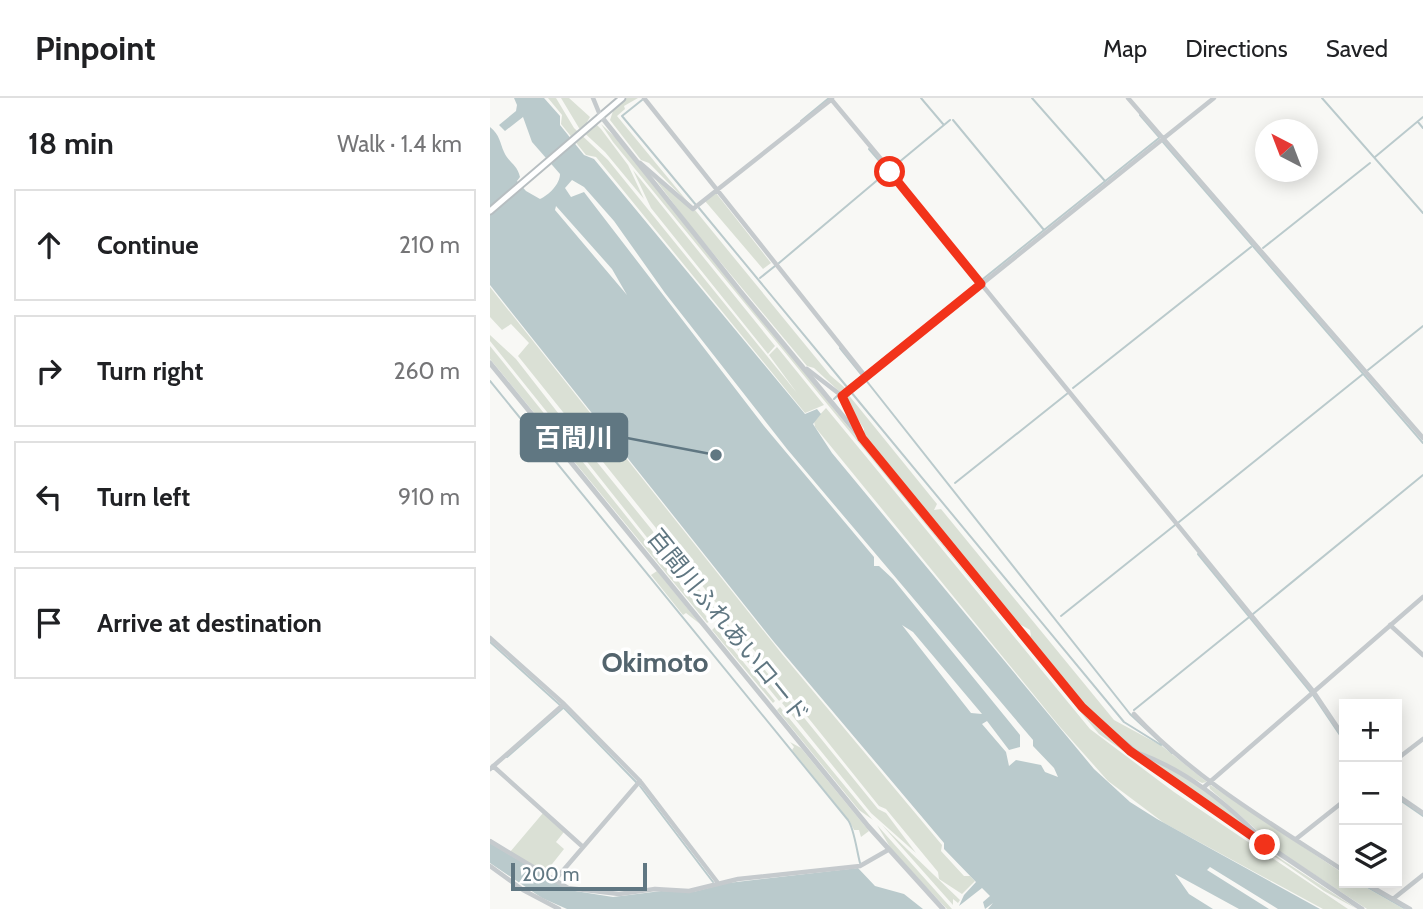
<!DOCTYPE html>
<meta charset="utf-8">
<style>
:root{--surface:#fff;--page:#f2f2f2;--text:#202124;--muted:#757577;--line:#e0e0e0}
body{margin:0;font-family:Cabin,"Noto Sans JP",sans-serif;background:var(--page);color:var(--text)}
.controls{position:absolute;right:21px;bottom:21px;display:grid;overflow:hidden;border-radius:0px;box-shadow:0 4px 18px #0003}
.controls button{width:63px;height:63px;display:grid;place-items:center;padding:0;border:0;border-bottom:2px solid var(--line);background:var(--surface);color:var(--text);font:35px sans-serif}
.compass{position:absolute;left:765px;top:21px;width:63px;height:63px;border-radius:50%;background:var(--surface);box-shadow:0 4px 18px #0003;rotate:318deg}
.scale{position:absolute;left:21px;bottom:18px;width:136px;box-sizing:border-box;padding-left:7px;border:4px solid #607782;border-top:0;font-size:19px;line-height:24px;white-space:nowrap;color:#607782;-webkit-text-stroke:5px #fff;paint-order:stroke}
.stop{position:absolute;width:21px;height:21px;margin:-16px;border:5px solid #f2331a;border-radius:50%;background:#fff}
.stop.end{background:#f2331a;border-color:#fff;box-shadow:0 2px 7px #0008}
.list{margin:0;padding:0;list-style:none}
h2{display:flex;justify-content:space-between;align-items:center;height:91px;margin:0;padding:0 28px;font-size:30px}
h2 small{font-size:23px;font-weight:400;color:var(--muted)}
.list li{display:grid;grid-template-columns:46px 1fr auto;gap:21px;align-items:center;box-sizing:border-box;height:112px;margin:0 14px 14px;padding:0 14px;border:2px solid var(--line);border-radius:0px}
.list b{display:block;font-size:26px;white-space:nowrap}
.list em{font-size:23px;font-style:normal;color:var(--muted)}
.icon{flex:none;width:38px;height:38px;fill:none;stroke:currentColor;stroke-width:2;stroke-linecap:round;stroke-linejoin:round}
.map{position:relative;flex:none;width:933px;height:811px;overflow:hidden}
header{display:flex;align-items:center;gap:42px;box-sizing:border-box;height:98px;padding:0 35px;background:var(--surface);border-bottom:2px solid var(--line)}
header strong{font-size:33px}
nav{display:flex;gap:38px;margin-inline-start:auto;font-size:24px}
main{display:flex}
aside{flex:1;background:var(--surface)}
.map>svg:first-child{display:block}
.green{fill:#dae0d5}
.water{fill:#bacacc;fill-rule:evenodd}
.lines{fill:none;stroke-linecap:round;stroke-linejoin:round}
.stream{stroke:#bacacc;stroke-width:2}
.secondary-casing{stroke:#b7bec1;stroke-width:9}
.minor{stroke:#c5cacd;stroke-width:4.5}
.tertiary{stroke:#c5cacd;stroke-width:5}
.secondary{stroke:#fff;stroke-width:5}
.route{stroke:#f2331a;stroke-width:9}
.labels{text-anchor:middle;stroke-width:7;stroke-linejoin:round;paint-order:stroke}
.street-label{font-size:24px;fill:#607782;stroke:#fff}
.quarter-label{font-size:28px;font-weight:bold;fill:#53646d;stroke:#fff}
.leader{fill:none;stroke:#607782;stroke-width:2.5}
.callout-dot{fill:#607782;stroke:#fff;stroke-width:2.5}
.callout{fill:#607782;stroke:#607782;stroke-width:2.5}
.callout-label{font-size:26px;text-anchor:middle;font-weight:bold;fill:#fff}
</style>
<header>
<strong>Pinpoint</strong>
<nav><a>Map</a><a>Directions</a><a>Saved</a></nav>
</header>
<main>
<aside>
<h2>18 min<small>Walk · 1.4 km</small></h2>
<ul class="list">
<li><svg class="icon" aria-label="ahead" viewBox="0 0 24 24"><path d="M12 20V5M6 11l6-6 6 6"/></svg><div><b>Continue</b></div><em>210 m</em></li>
<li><svg class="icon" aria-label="right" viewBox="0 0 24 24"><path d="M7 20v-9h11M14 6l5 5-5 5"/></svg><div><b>Turn right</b></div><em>260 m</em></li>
<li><svg class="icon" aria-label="left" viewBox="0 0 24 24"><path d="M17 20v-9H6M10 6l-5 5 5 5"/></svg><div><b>Turn left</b></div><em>910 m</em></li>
<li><svg class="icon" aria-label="arrive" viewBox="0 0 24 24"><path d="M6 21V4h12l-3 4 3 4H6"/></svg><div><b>Arrive at destination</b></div></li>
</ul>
</aside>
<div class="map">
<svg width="933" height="811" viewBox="0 0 933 811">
<rect width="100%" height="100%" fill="#f8f8f5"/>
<path class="green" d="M58,0H66L84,30L118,62L307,295L279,257L287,249L334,307L315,315L106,59L96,57L71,26L72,17Z
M71,0H79L100,19L97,24L102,29L106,26L111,31L138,67L154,101L115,54L89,30Z
M137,0H148L134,8L135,11L127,18L202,109L159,65L151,62L120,22L124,10Z
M111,26L127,41L516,525L123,44Z
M143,72L285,248L278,256L161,110Z
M159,73L205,112L340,277L355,290L350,294L324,270L317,268L202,130Z
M226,95L281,165L273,171L215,103Z
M0,189L292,556L452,747L451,753L474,778H480L485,783L472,796L449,781L448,774L396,711L389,708L28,258L39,245L21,226L12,232L0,219Z
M0,237L26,261L79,329L73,334L0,243Z
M0,248L13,264L220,523L217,525L0,261Z
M357,295L447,406L444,412L451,411L624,622L672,648L717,684L712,685L638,648L591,605L525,527L541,538L540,532L521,521L374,339V331L355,300Z
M336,310L600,631L684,694L858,811H833L674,725L618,683L570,629L325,329L324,323Z
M81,332L162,432L165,437L159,442L75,336Z
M167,439L230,517L224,523L160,444Z
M167,473L210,526L196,515L193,517L161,477Z
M232,520L236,524L296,598L289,603L226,525Z
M225,529L285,603L283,605L222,532Z
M519,529L567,586L630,647L753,736L867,811L834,793L609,636Z
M298,600L388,711L396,715L426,755L381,715L292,605Z
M290,609L382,721L383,722L369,712L287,612Z
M300,644L311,650L379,733L371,739L369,732H364L359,722L302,652L304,649Z
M650,658C697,672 734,705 768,740Z
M719,686L854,776V785H868L914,811H877L781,748L777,741L720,691Z
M53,715L74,734L66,744L74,751L55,775L20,754Z
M387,727L462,811H457L403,754Z
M392,727L470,802L468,805L463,801V807Z"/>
<path class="water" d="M24,0H54L70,18V27L94,57L104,61L315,316L327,311L331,316L323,326L342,355L604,671L640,704L667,721L830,811H788L720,769L717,772L779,811H749L685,776L699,796L723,811H498L503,805L495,811L493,804L500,798L492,790L469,808L474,797L486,784L454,751V745L284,544L0,187V29C10,37 10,45 14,54C19,65 27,66 30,79L27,83L36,93L50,101C59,97 70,86 70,76L42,44L33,19L15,33L9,27L26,13L27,7ZM82,82L94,89L124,123L175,195L297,351L543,642V648L564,670L568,679L555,674L551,667L526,662L519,668L516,654L492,626L497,623L519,652L530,649V637L403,481L389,468H384V459L274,328L94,94L81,99L75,90ZM66,108L122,171L137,197L65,112ZM412,527L423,534L492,616L481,615Z
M0,745L79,792L123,799L171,793L203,794L238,785L368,770L385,788L414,796L433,811H77L52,800L0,765Z"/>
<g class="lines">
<path class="stream" d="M431,0L453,26
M542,0L615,83
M832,0L933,115
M152,2L132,18L206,107
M650,17L669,39
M463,22L554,132
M311,23L339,0
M928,24L933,30
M673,44L933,345
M379,51L398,73
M885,59L933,19
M402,70L460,22
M209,110L357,289
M773,150L880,65
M289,165L397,74
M270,180L285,168
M350,250L371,276
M878,272L933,228
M375,281L640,616L682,655
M0,283L358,722C364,730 367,754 370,765
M583,290L761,149
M352,294L669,40
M361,294L634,624L671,647
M344,301L347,298
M465,385L578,295
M689,424L873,276
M708,456L823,597L854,643
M763,516L933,377
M571,518L685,427
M0,544L70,607
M74,610L146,684
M644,612L758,520
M17,659L73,610
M150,688L223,784
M907,700L933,718
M870,785L914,810"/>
<defs>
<path id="secondary" d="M0,113L132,0"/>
</defs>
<use href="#secondary" class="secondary-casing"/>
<path class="minor" d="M103,0L110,17
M154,0L375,278
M638,0L933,340
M341,1L401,73
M150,65L203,111L342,1
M400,74L823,593L854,639
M317,271L352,298L372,340
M352,298L724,0
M900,527L933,557
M0,540L74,606L150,683L228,785
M644,616C703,680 782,726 854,773
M646,654C698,673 736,705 775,744
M907,661L933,641
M3,668L93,749
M0,671L74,606
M714,689L933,499
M907,697L933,715
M806,741L854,703
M0,743L78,790L129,796L165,791L199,793L248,781L370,768L398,752
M0,768L33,792L69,811
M64,783L150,683
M875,785L920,811
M903,801L933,777"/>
<path class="tertiary" d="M110,17L250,193L592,609L674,678L872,811
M0,265L378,728L453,811"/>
<use href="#secondary" class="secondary"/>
</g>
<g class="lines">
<path class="route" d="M400,74L491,186L352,298L372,340L592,609L640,653L775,747"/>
</g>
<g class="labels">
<g class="street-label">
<text transform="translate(238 528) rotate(51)" y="8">百間川ふれあいロード</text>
</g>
<g class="quarter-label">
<text x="165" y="574">Okimoto</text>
</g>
</g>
<path class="leader" d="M226 357L137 340"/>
<circle class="callout-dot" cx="226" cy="357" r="7"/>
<rect class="callout" x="31" y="316" width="106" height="47" rx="7"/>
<g class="callout-label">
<text x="84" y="349">百間川</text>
</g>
</svg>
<div class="controls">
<button>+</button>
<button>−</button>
<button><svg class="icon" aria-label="layers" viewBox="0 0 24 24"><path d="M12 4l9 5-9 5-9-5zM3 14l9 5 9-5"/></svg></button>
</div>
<svg class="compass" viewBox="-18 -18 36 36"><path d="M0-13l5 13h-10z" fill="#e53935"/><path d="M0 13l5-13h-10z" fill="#757577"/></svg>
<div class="scale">200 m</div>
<div class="stop" style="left:400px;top:74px"></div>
<div class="stop end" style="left:775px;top:747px"></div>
</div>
</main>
